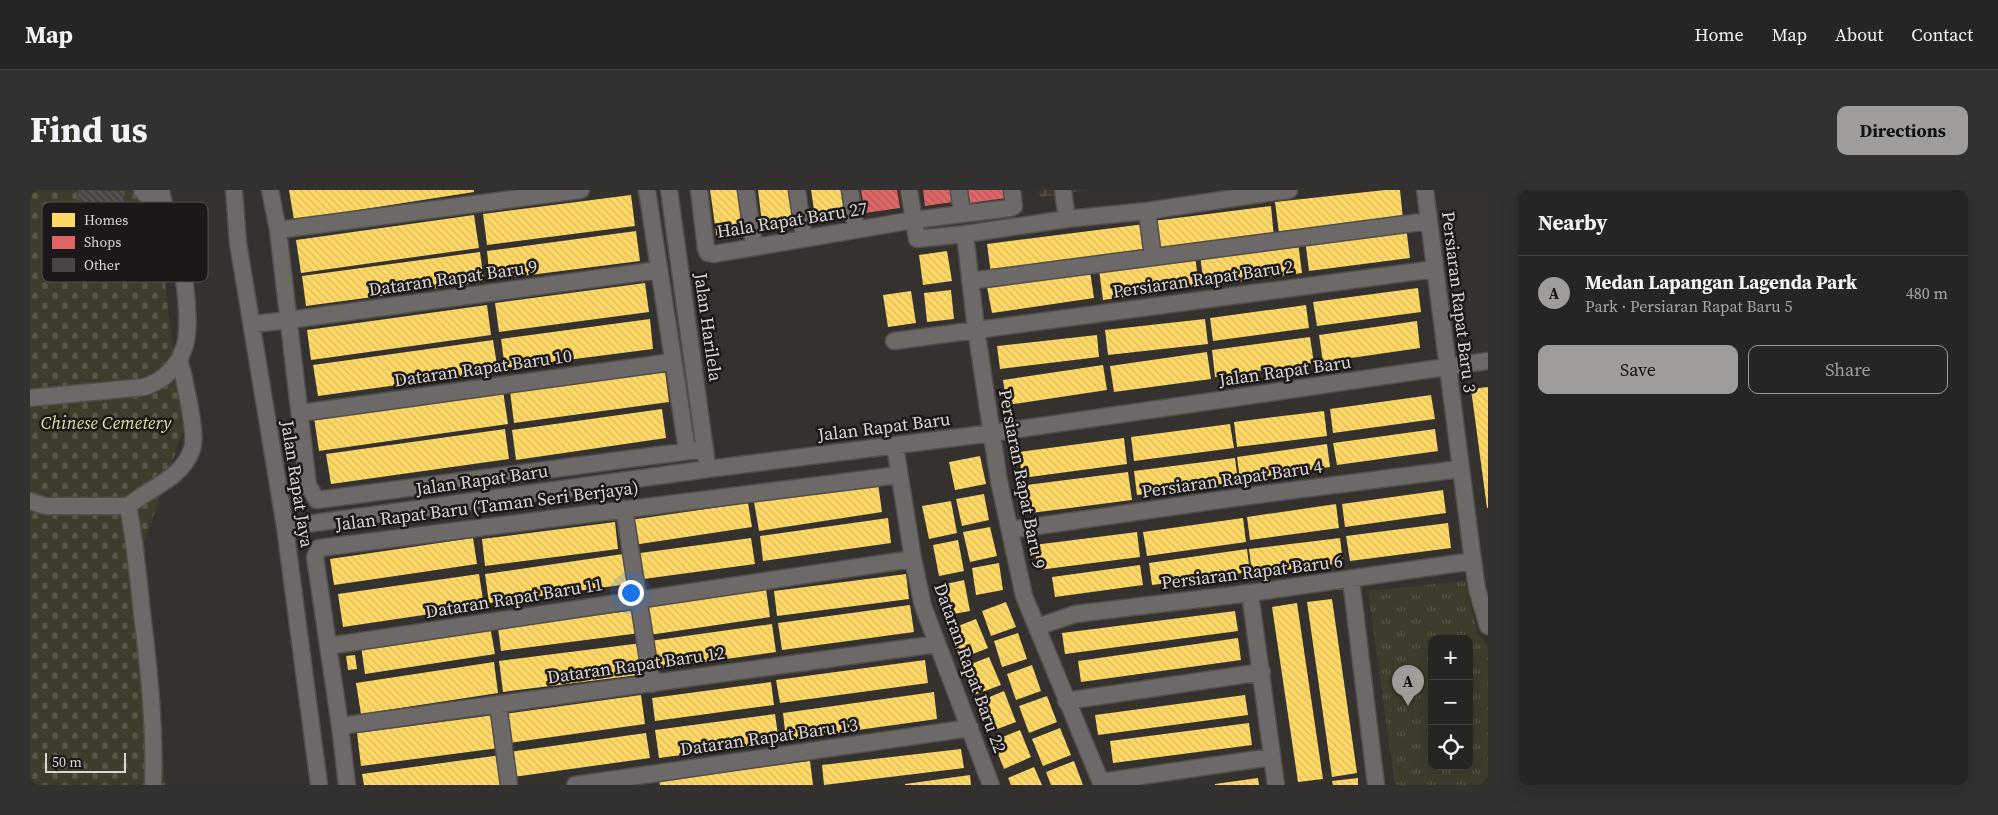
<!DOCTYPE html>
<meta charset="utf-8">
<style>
:root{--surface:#272523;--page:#333130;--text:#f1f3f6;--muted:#a4a5a6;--line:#434241;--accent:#9f9c9a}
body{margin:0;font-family:"Source Serif 4",serif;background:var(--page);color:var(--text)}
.controls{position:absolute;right:15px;bottom:15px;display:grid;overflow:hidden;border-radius:10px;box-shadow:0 5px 20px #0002}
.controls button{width:45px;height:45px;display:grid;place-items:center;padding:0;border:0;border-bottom:1px solid var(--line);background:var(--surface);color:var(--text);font:25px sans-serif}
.scale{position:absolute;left:15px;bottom:12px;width:81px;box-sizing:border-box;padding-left:5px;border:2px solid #d9d5d3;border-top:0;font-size:14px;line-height:18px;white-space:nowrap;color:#d9d5d3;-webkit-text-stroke:4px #1b1817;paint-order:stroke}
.you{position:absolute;left:600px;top:402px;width:18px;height:18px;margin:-12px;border:4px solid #fff;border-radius:50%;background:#1a73e8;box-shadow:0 0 0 8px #1a73e833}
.badge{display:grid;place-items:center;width:32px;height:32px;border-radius:50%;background:var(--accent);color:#111;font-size:16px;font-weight:700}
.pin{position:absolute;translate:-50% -41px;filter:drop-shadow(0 1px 2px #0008)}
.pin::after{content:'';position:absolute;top:26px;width:18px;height:15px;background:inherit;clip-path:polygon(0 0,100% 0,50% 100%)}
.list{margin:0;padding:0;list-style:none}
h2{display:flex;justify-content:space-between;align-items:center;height:65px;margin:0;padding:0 20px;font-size:21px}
h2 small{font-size:16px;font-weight:400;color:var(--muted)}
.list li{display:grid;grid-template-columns:32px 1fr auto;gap:15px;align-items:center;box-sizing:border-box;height:75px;padding:0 20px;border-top:1px solid var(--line)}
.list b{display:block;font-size:19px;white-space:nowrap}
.list p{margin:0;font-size:16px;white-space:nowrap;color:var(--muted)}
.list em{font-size:16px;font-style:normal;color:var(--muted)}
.actions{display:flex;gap:10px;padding:15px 20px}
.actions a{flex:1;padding:11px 0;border:1px solid var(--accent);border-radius:10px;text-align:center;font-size:18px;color:var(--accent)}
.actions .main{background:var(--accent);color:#111}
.icon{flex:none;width:28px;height:28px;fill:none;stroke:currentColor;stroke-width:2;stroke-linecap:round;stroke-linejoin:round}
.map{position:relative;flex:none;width:1458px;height:595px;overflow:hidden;border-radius:10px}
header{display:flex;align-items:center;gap:30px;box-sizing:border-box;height:70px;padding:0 25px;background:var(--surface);border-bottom:1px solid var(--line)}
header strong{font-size:24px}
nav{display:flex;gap:28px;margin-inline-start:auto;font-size:18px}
.intro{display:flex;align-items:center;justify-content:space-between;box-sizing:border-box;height:120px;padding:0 30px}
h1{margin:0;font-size:35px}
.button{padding:12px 22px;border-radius:10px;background:var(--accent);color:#111;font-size:18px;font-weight:700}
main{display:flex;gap:30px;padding:0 30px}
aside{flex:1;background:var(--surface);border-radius:10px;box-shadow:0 5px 20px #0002}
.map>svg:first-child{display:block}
.industrial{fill:url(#industrial-grid)}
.cemetery{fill:url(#cemetery-stones)}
.park{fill:url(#park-tufts);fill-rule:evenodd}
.homes{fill:url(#homes-back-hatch)}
.shops{fill:url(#shops-back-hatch)}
.building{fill:url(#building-back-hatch)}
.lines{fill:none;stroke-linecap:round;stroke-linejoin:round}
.minor-casing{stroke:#514e4c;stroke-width:19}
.minor{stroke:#6c6968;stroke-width:16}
.labels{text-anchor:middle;stroke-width:5;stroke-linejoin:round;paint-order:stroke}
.street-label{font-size:18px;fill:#d9d5d3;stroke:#1b1817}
.park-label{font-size:18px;font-style:italic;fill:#e2dea8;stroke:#1b1817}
.key{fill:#1b1817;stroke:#54514f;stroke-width:1}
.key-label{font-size:14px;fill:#d9d5d3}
</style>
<header>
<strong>Map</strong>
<nav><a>Home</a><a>Map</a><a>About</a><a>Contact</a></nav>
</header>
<div class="intro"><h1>Find us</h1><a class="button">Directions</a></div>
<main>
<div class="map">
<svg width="1458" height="595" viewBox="0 0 1458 595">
<defs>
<pattern id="industrial-grid" width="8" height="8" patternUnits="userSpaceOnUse" patternTransform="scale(1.25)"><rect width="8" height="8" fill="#423631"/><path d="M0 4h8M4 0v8" fill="none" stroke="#5d524e"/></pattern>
<pattern id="cemetery-stones" width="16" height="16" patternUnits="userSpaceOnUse" patternTransform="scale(1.25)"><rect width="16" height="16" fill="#3e3c2b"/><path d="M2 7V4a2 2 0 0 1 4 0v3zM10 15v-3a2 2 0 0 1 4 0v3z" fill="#595749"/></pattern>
<pattern id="park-tufts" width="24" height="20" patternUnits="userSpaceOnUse" patternTransform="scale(1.25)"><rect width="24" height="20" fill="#3e3c2b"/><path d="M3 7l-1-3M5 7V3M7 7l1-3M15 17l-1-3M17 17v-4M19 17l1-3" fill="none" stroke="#595749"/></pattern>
<pattern id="homes-back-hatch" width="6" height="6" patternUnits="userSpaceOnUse" patternTransform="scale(1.25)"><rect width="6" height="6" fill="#ffd966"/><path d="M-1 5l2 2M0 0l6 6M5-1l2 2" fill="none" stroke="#d9ba5e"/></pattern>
<pattern id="shops-back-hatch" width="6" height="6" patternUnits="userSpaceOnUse" patternTransform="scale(1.25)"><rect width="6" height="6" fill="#e06666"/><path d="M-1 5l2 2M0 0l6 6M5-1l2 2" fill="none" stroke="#b05b5a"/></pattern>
<pattern id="building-back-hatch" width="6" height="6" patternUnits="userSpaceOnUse" patternTransform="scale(1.25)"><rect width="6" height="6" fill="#484543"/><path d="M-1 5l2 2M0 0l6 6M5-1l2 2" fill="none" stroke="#625f5d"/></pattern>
</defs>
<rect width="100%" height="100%" fill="#34312f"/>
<path class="industrial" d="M1009,0H1058L1010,7Z"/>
<path class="cemetery" d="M0,0H124L153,241L114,353L135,595H0Z"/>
<path class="park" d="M1435,391L1447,442L1458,456V588L1450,595H1365L1338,401ZM1402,449H1439V576H1402Z"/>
<path class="homes" d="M259,0H444V2L264,30Z
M680,0H715L722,44L687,49Z
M728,0H762L767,37L733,41Z
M781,0H817L820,21L785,26Z
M1355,0H1370L1373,29L1249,43L1245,12Z
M601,5L605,36L457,55L453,24Z
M1241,16L1244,48L1127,63L1123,31Z
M444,25L449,58L271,83L266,50Z
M1115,34L1119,64L961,84L957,54Z
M1376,37L1380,68L1279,81L1275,49Z
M606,41L610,71L460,90L457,61Z
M1268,52L1272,83L1174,96L1170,65Z
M917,61L922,91L893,95L889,65Z
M450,62L454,92L276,116L272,86Z
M1165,66L1169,96L1073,110L1069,80Z
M1060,81L1064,108L962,123L957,97Z
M615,93L619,122L469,142L465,113Z
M1388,98L1391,122L1287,136L1283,112Z
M921,100L924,129L897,132L894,103Z
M881,101L886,133L858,137L853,105Z
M457,115L461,145L281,170L277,140Z
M1276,115L1279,138L1183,151L1180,128Z
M620,129L623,159L475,178L471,149Z
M1175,129L1178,154L1078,165L1075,140Z
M1387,131L1390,158L1293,172L1289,145Z
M1067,145L1069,167L970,179L967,156Z
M1280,147L1284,173L1185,187L1182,160Z
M463,150L468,181L288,206L283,175Z
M1177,162L1181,189L1084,202L1080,176Z
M1073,175L1077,200L977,215L973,190Z
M635,181L639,212L484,233L480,201Z
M1458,197V318H1457L1441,199Z
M473,201L478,234L289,261L284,228Z
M1401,205L1405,229L1303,243L1300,219Z
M632,219L636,248L486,270L482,240Z
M1294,221L1297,246L1207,257L1204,232Z
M1200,234L1204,258L1104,271L1101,247Z
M475,239L479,269L301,294L296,264Z
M1405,239L1408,261L1307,275L1303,253Z
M1094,248L1097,274L992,288L989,262Z
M1297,254L1300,277L1210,290L1207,267Z
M950,266L956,294L925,300L919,272Z
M1205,268L1208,292L1107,305L1104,281Z
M1098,282L1102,310L1001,323L997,295Z
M848,293L852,322L729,341L724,312Z
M1413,300L1416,323L1315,337L1312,314Z
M954,304L959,330L932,336L926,309Z
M921,311L927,343L899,349L892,316Z
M718,313L722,337L603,355L600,330Z
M1306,314L1309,338L1220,350L1217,327Z
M858,328L861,353L733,371L730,346Z
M1213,328L1216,352L1117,366L1113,342Z
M585,332L588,359L455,376L452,349Z
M1418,333L1421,358L1320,371L1316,346Z
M960,337L967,366L940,372L933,342Z
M1107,342L1110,367L1008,380L1004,355Z
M443,348L447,374L304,395L300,369Z
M721,348L725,374L606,390L603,364Z
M1310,348L1313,373L1222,384L1219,359Z
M928,350L934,381L909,386L903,355Z
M1217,359L1220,382L1122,395L1119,373Z
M593,364L598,394L459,413L455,384Z
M969,373L973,400L946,405L942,378Z
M1110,375L1113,395L1025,407L1022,387Z
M449,384L454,416L313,437L308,404Z
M876,384L879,409L747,426L744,401Z
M934,390L940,421L918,425L911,395Z
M736,399L740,427L619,445L615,417Z
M1302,409L1327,583L1302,587L1277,412Z
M976,412L986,437L961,446L952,421Z
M1267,413L1293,589L1268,592L1242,417Z
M880,415L884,442L752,460L748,433Z
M607,420L610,443L471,461L468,438Z
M1205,421L1208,441L1035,464L1032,443Z
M946,429L958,458L930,469L918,440Z
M742,434L746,462L624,479L620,451Z
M460,436L465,464L335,484L331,456Z
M988,443L997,469L972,477L964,451Z
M1208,448L1211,470L1051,492L1048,471Z
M612,453L616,484L473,502L469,471Z
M325,465L327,479L318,480L316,466Z
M959,467L971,495L944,505L933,477Z
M895,470L898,493L750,513L746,490Z
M464,472L468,503L331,524L326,493Z
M1002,475L1011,501L986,510L977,484Z
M741,492L744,515L625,531L622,508Z
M974,501L986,532L962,541L950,511Z
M904,502L907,529L756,550L753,523Z
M611,505L615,534L479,553L475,524Z
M1215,505L1218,525L1068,545L1065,525Z
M1017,506L1027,532L999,543L989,516Z
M745,524L749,552L629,568L625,540Z
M465,525L469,558L331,576L327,543Z
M1219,533L1222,555L1083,573L1080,551Z
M1030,538L1041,565L1013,576L1002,549Z
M990,540L1001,567L974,579L963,551Z
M616,543L620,568L483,587L479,562Z
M931,559L934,578L794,595L792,575Z
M471,565L474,595H334L332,584Z
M780,571L783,595H630L629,591Z
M1044,571L1053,595H1021L1016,582Z
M1004,577L1012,595H981L978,588Z
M940,585L941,595H875V594Z
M1228,588L1229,595H1185V594Z
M1328,588V595H1303L1302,591Z"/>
<path class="shops" d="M831,0H867L870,18L835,23Z
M893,0H929L930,11L895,16Z
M938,0H975L976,8L940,13Z"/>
<path class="building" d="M49,0L95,1L92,18L47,10Z"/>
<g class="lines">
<defs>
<path id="minor" d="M112,0C120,10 130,19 137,29C152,49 162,130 155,155C154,160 150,165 150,169C149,175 153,182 154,188C157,206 167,243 162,259C152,289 120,297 98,316C105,351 108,387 112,423C119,480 125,537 123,595
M131,0L137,28
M204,0L208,53L255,337L289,595
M240,0L248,40L278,295L287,310L675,259
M617,0L657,260
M639,0L676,268
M669,0L676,59L678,63L684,64L884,30L980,18L984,16L982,0
M716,0L724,56
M767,0L774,48
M820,0L826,39
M879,0L887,49L935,44L946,139L969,291L994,406L1072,595
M929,0L932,24
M1033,0L1037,29
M1395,0L1443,371L1447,399L1458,436
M1117,21L1123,67
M248,40L551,0
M935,44L1037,29L1117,21L1259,0
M940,91L1399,31
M223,134L259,130L629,80
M864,151L1405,79
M0,208L114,197C130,192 139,184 149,170
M270,223L642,172
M865,256L883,369L893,416L961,595
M0,311L15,316H98
M594,319L622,494
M255,337L678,279L962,243L1458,171
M980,340L1211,307L1430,279
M1321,389L1346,595
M1220,403L1246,595
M1007,437L1045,424L1220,403L1443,371
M298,456L883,369
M1036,511L1232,482
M468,514L479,595
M310,536L907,454
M1071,592L1242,567
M317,595L310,536L285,367L289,358L869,285
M545,595L940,538"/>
</defs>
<use href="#minor" class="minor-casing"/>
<use href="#minor" class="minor"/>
</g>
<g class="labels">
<g class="street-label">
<text transform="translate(762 30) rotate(-9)" y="6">Hala Rapat Baru 27</text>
<text transform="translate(423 88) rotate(-8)" y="6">Dataran Rapat Baru 9</text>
<text transform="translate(1173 89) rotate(-8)" y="6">Persiaran Rapat Baru 2</text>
<text transform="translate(1429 112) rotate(83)" y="6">Persiaran Rapat Baru 3</text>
<text transform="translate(678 137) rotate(82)" y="6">Jalan Harilela</text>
<text transform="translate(453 178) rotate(-8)" y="6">Dataran Rapat Baru 10</text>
<text transform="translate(1255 181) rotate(-8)" y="6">Jalan Rapat Baru</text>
<text transform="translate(854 237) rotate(-7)" y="6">Jalan Rapat Baru</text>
<text transform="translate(992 289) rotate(79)" y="6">Persiaran Rapat Baru 9</text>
<text transform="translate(1202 289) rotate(-8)" y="6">Persiaran Rapat Baru 4</text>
<text transform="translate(452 290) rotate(-8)" y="6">Jalan Rapat Baru</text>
<text transform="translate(267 294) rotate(81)" y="6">Jalan Rapat Jaya</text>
<text transform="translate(457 316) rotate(-7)" y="6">Jalan Rapat Baru (Taman Seri Berjaya)</text>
<text transform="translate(1222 382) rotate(-7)" y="6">Persiaran Rapat Baru 6</text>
<text transform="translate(484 408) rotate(-9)" y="6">Dataran Rapat Baru 11</text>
<text transform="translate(606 475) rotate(-8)" y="6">Dataran Rapat Baru 12</text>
<text transform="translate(940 478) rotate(70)" y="6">Dataran Rapat Baru 22</text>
<text transform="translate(739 547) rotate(-8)" y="6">Dataran Rapat Baru 13</text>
</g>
<g class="park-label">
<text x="76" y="239">Chinese Cemetery</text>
</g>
</g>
<rect x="12" y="12" width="166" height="80" rx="8" class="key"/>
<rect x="22" y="23" width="23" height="14" fill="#ffd966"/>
<rect x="22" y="46" width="23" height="13" fill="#e06666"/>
<rect x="22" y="68" width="23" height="14" fill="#484543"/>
<g class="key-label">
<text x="54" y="35">Homes</text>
<text x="54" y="57">Shops</text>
<text x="54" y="80">Other</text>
</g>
</svg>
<div class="controls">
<button>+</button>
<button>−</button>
<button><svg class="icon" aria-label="locate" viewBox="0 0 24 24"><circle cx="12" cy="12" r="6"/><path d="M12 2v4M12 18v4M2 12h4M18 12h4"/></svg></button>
</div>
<div class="scale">50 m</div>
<div class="you"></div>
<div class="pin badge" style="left:1378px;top:516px">A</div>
</div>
<aside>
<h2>Nearby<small></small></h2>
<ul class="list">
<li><span class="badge">A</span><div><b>Medan Lapangan Lagenda Park</b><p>Park · Persiaran Rapat Baru 5</p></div><em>480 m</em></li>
</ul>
<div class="actions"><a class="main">Save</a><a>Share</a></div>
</aside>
</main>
